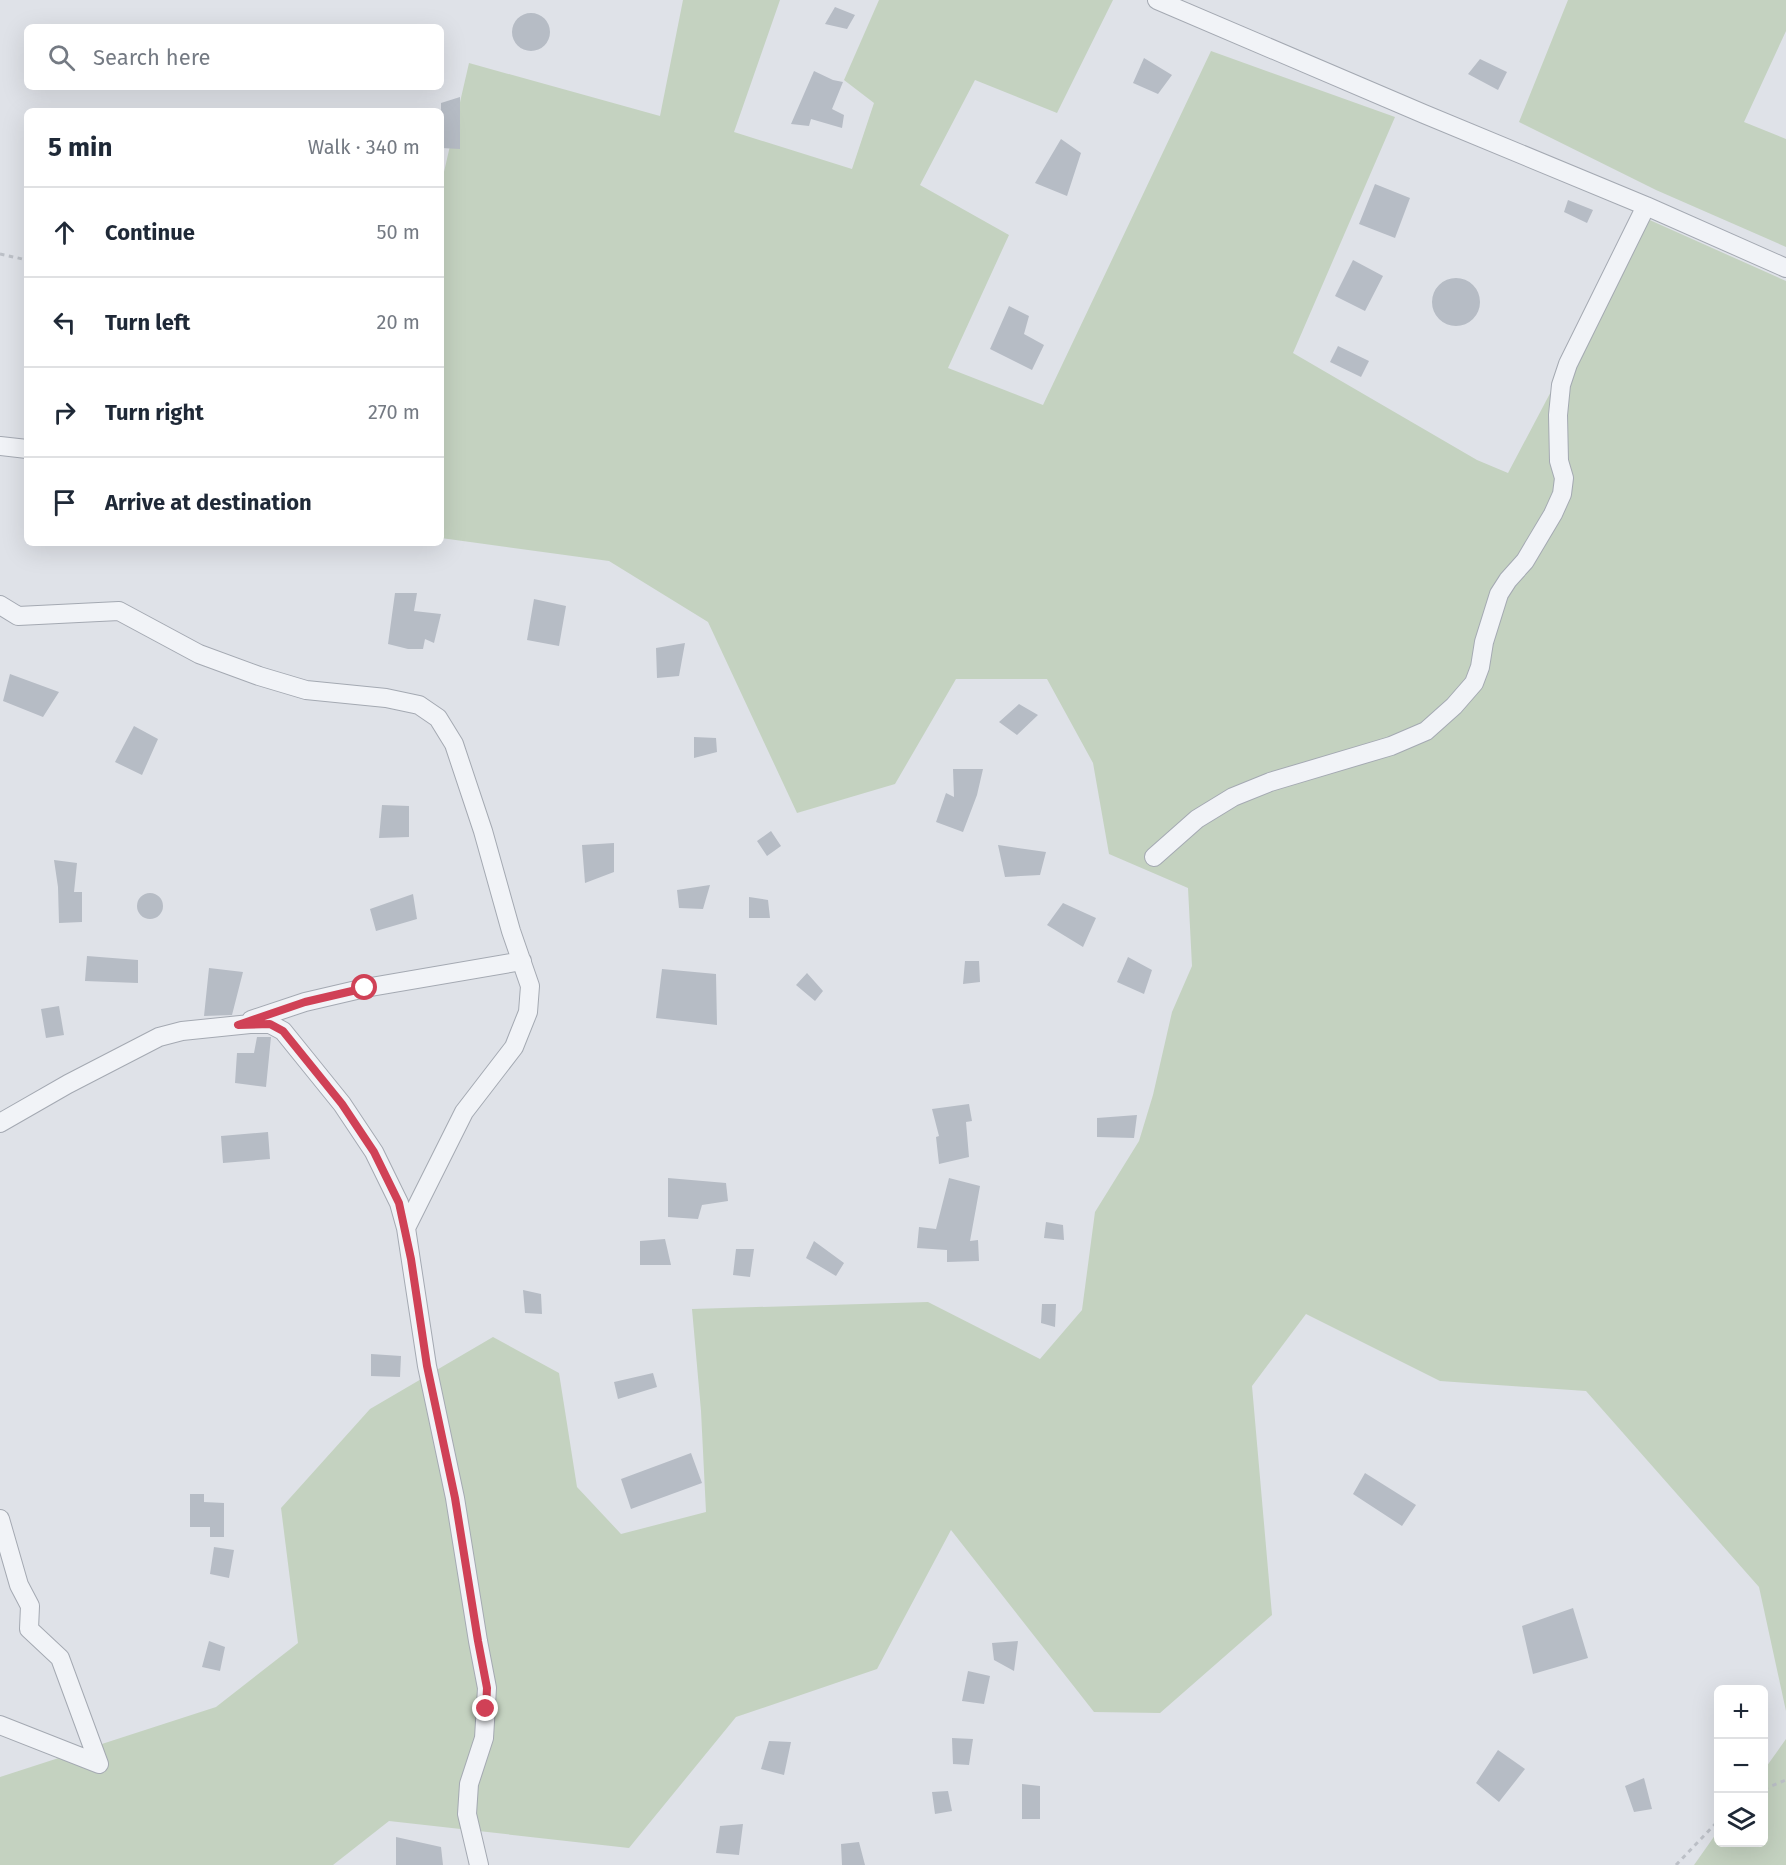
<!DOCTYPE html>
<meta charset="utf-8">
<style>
:root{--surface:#fff;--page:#f6f6f7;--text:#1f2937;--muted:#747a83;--line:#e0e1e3}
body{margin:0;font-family:"Fira Sans",sans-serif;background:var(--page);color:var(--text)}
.controls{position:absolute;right:18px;bottom:18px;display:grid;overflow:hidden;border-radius:9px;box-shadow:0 6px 24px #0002}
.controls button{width:54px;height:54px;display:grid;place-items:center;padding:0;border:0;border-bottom:2px solid var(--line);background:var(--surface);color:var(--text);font:30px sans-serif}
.stop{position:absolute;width:18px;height:18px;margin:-14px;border:4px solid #d04156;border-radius:50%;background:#fff}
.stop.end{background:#d04156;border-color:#fff;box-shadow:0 2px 6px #0008}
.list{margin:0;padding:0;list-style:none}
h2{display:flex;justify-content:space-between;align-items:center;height:78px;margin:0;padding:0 24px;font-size:26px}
h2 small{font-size:20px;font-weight:400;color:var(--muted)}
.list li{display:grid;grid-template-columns:39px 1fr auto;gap:18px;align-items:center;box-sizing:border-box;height:90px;padding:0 24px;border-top:2px solid var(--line)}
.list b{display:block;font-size:22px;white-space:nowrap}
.list em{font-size:20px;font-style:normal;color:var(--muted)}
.icon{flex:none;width:33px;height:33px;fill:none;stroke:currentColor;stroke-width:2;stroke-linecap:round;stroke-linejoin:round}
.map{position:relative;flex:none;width:1786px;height:1865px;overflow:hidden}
.search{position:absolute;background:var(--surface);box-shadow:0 6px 24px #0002;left:24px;top:24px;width:420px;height:66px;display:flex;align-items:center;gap:15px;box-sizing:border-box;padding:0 21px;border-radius:9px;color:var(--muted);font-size:22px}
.panel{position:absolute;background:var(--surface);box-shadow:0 6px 24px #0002;left:24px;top:108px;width:420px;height:438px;border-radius:9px}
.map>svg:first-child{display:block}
.green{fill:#c4d2c0}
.building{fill:#b6bcc5}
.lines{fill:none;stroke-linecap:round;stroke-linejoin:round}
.minor-casing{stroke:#a4a9b2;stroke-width:20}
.path{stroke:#bcc0c7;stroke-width:3;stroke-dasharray:4.5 4.5;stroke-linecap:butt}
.minor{stroke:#f1f3f7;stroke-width:18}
.route{stroke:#d04156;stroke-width:8}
</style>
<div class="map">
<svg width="1786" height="1865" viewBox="0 0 1786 1865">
<rect width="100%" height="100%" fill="#dfe2e8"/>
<path class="green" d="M683,0H780L734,132L852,169L874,103L844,80L879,0H1113L1057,113L975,80L920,185L1009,235L948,368L1043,405L1211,51L1395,117L1293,353L1477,460L1508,473L1643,217L1786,281V1711L1759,1587L1586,1391L1440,1381L1306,1314L1252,1386L1272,1615L1160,1713L1094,1712L951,1530L877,1669L736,1717L629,1848L389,1821L333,1865H0V1777L216,1707L298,1643L281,1508L370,1409L493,1337L559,1373L577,1487L621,1534L706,1512L701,1411L692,1309L928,1302L1040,1359L1082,1310L1095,1212L1139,1141L1153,1095L1172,1012L1192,966L1188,888L1109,854L1093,763L1047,679H956L895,784L797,813L708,622L609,561L441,538V185L469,63L660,116Z
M1568,0H1786V31L1744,122L1786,139V247L1656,190L1519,122Z
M1786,1739V1865H1694L1718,1831V1842H1764V1770Z"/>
<path class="building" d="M835,7L855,15L847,29L825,24Z
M512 32a19 19 0 1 1 38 0a19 19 0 1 1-38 0Z
M1144,58L1172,75L1158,94L1133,83Z
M1480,59L1507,72L1498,90L1468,74Z
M814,71L833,80L843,82L832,109L844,115L842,128L811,119L809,126L791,124Z
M460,97V149L441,148V103Z
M1061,139L1081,153L1067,196L1035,183Z
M1375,184L1410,198L1395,238L1359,224Z
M1568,200L1593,210L1587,223L1564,212Z
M1353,260L1383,276L1365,311L1335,296Z
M1432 302a24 24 0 1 1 48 0a24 24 0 1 1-48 0Z
M1009,306L1029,316L1024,334L1044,345L1032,370L990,349Z
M1338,346L1369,361L1361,377L1330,362Z
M395,593H417L414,611L441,614L434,643L425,639L423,649H408L388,644Z
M534,599L566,606L559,646L527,640Z
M685,643L679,676L657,678L656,648Z
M10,674L59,692L43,717L3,701Z
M1019,704L1038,715L1017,735L999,722Z
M134,726L158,739L142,775L115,762Z
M694,737L716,738L717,752L694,758Z
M953,769H983L977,795L963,832L936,822L946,793L954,797Z
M382,805L409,806V837L379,838Z
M771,831L781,846L767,856L757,841Z
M614,843V872L585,883L582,845Z
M998,845L1046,852L1040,875L1005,877Z
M54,860L77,863L74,892H82V922L59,923L58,887Z
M710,885L703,909L679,908L677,890Z
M137 906a13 13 0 1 1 26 0a13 13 0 1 1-26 0Z
M413,894L417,919L376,931L370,909Z
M749,897L768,900L770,918H749Z
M1063,903L1096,918L1083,947L1047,925Z
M87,956L138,960V983L85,981Z
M1128,957L1152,970L1144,994L1117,982Z
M965,961H979L980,982L963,984Z
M209,968L243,972L232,1015L204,1016Z
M662,969L716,974L717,1025L656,1018Z
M807,973L823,991L815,1001L796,985Z
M59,1006L64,1035L46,1038L41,1009Z
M257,1037H271L266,1087L235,1083L237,1053H254Z
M969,1104L972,1121L966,1122L969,1157L939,1164L936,1137L939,1136L932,1109Z
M1137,1115L1134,1138L1097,1137V1118Z
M268,1132L270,1159L223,1163L221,1136Z
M668,1178L726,1183L728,1201L702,1205L698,1219L668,1217Z
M949,1178L980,1186L970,1241L978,1240L979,1261L947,1262V1250L917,1248L919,1227L936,1229Z
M1046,1222L1063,1225L1064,1240L1044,1238Z
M665,1239L671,1265H640V1241Z
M814,1241L844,1263L836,1276L806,1258Z
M736,1249H754L750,1277L733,1275Z
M523,1290L541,1294L542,1314L525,1313Z
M1042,1304H1056L1055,1327L1041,1323Z
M371,1354L401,1356L400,1377L371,1376Z
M653,1373L657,1387L618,1399L614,1382Z
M691,1453L702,1483L631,1509L621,1479Z
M1365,1473L1416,1505L1402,1526L1353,1494Z
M190,1494H204V1502L224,1503V1537H210V1527H190Z
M214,1547L234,1550L229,1578L210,1574Z
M1573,1608L1588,1658L1533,1674L1522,1626Z
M209,1641L225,1647L220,1671L202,1667Z
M1018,1641L1014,1671L994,1660L992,1643Z
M968,1671L990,1676L984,1704L962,1701Z
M952,1738L973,1739L969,1765L953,1764Z
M769,1741L791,1742L784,1775L761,1769Z
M1498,1750L1525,1769L1499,1802L1476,1783Z
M1644,1778L1652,1809L1634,1812L1625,1786Z
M1022,1784L1040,1786V1819H1022Z
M948,1791L952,1811L935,1814L932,1792Z
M743,1824L739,1855L716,1853L720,1826Z
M396,1837L441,1847L443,1865H396Z
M859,1842L865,1865H842L841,1844Z"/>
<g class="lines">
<defs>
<path id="minor" d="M1157,0L1424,114L1646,206L1786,268
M0,446L27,449
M0,605L18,616L119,611L199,654L259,676L306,690L386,698L419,705L438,718L454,744L483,831L511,931L530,986L528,1012L514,1047L464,1112L406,1228
M1154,857L1197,819L1233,797L1270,782L1391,746L1426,731L1454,706L1474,683L1480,667L1484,642L1499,594L1508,580L1525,561L1553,514L1562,494L1564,478L1559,461L1558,415L1561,385L1568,364L1646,206
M251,1020L305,1002L365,988L522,961
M0,1123L68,1084L159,1037L182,1031L250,1024H270L283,1031L342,1104L374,1152L399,1203L406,1228L427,1366L455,1498L478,1641L487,1688L484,1738L469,1784L467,1814L479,1865
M0,1519L19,1585L30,1606L29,1629L60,1658L99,1764L0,1725"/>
</defs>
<use href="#minor" class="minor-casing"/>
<path class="path" d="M0,254L27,260
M1764,1789L1786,1780
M1676,1865L1718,1821"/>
<use href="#minor" class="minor"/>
</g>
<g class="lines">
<path class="route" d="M365,988L305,1002L238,1025L270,1024L283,1031L342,1104L374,1152L399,1203L411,1259L427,1366L455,1498L478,1641L487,1688L486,1709"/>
</g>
</svg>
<div class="controls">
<button>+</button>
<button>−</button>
<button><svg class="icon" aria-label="layers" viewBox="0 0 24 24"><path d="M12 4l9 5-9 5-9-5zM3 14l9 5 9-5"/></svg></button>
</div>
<div class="stop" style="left:365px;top:988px"></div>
<div class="stop end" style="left:486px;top:1709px"></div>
<div class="search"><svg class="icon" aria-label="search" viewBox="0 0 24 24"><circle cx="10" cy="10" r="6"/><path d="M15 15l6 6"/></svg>Search here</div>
<section class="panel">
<h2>5 min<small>Walk · 340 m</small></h2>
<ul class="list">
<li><svg class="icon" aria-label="ahead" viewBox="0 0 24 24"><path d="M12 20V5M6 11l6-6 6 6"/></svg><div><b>Continue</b></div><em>50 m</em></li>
<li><svg class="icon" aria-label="left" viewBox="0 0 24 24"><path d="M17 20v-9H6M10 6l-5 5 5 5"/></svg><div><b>Turn left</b></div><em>20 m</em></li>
<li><svg class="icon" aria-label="right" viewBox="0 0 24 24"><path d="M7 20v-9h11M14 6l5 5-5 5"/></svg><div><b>Turn right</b></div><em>270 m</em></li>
<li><svg class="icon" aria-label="arrive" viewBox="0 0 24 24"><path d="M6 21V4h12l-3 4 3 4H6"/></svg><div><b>Arrive at destination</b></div></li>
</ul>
</section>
</div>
